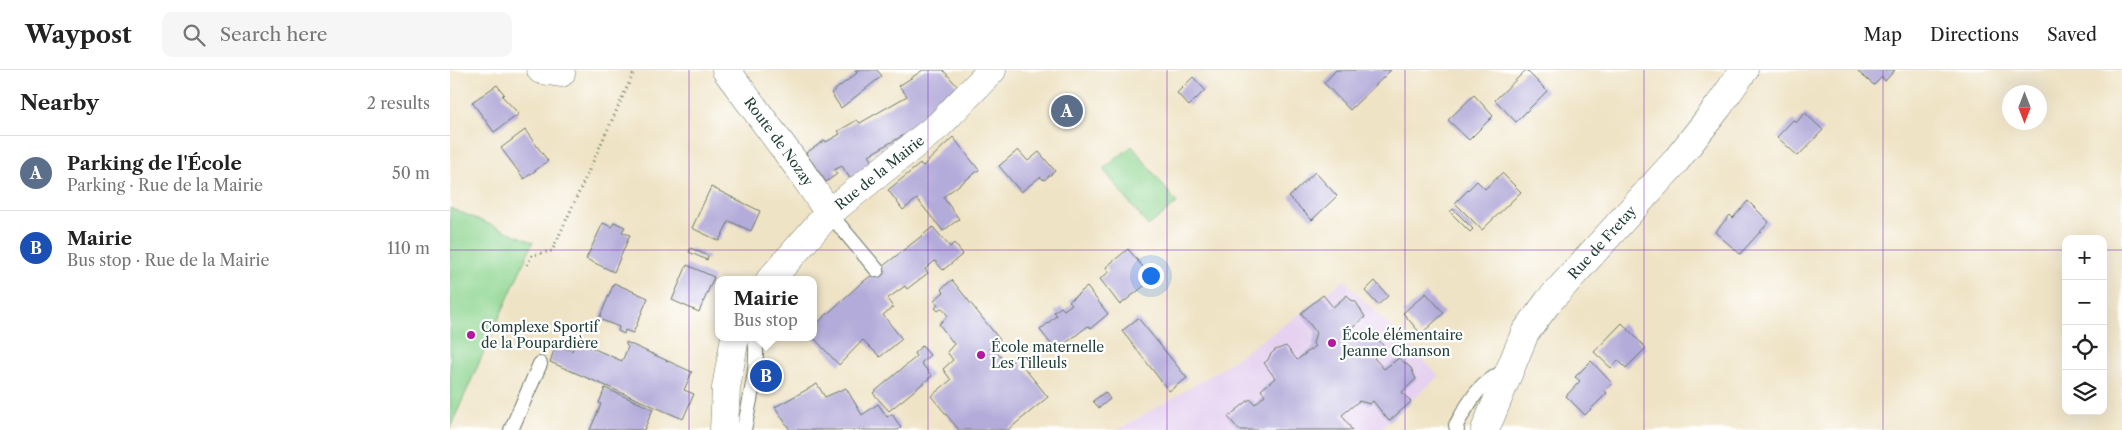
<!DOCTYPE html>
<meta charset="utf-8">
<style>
:root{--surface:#fff;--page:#f6f6f6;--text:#222;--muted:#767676;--line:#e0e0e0;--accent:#111827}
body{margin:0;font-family:"Libre Caslon Text",serif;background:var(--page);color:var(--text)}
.controls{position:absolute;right:15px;bottom:15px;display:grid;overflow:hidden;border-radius:10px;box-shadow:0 5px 20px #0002}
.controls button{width:45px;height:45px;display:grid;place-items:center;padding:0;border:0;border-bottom:1px solid var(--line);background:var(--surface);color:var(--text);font:25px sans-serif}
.compass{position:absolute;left:1552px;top:15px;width:45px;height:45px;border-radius:50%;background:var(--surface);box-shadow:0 5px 20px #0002;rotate:180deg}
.you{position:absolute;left:700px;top:205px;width:18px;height:18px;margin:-12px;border:4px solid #fff;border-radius:50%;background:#1a73e8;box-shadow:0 0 0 8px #1a73e833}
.badge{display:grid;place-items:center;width:32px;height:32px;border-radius:50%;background:var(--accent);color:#fff;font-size:16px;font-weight:700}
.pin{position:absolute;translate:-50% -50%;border:2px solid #fff;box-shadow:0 1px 5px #0006}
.popup{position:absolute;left:265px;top:206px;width:102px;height:65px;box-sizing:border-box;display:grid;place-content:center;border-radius:10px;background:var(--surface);filter:drop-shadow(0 1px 4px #0005);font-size:16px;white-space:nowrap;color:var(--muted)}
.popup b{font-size:19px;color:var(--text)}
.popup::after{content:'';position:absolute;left:50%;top:100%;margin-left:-10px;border:10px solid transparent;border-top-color:var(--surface)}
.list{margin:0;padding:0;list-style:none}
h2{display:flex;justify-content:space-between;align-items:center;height:65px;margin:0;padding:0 20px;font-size:21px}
h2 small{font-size:16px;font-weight:400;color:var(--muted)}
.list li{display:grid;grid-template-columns:32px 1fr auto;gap:15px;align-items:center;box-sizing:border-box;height:75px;padding:0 20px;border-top:1px solid var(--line)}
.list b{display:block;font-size:19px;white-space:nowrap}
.list p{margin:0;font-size:16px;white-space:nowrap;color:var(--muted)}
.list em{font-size:16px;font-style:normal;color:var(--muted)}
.icon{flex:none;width:28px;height:28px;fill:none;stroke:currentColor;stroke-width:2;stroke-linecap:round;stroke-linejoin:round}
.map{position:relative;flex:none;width:1672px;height:360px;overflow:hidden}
header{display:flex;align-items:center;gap:30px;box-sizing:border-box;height:70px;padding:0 25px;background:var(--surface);border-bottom:1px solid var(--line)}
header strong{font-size:24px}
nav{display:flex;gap:28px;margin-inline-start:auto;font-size:18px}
.search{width:350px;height:45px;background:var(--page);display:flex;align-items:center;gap:12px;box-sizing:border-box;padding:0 18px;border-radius:10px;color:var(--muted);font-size:19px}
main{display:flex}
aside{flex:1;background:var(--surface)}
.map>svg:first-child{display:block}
.built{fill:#e6d2f0}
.green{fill:#8ed590;stroke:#568962}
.building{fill:#b3abd9}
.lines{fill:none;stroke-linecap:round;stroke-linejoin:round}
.lane-casing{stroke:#687767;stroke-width:16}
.street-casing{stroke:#687767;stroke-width:29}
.path{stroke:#687767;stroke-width:3;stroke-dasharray:1 4;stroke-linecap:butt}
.lane{stroke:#fff;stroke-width:14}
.street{stroke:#fff;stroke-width:28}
.grid{fill:none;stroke:#7b2cbf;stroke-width:1;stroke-opacity:0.55}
.poi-dot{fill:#b5179e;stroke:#fff;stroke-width:2}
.labels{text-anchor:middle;stroke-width:4.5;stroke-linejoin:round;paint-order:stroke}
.street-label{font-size:14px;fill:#1f3d34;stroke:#fff}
.poi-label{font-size:14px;fill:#1f3d34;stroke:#fff;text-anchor:start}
</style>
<header>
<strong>Waypost</strong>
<div class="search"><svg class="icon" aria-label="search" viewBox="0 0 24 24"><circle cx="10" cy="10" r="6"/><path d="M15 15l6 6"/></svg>Search here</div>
<nav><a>Map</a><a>Directions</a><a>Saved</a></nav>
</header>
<main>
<aside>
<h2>Nearby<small>2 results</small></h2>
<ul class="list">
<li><span class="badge" style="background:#5c6f8a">A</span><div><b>Parking de l'École</b><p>Parking · Rue de la Mairie</p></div><em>50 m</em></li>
<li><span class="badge" style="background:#1a4fb4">B</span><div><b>Mairie</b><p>Bus stop · Rue de la Mairie</p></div><em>110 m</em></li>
</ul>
</aside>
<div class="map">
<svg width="1672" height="360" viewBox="0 0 1672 360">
<rect width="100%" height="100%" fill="#fff"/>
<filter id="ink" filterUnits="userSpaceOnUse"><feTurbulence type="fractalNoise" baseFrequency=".02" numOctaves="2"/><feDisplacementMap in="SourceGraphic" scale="10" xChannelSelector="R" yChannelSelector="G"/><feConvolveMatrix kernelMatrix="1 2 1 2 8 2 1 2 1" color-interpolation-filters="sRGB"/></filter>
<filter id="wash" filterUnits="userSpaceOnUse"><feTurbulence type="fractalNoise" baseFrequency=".0096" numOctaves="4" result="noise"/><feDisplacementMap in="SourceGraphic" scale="20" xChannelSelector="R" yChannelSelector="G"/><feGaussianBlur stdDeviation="1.12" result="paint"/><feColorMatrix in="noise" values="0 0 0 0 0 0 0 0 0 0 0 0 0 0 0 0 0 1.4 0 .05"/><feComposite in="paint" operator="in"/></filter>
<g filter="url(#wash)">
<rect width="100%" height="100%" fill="#efe3c5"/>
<path class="built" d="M894,210L989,306L929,360H668L765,303L851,243Z"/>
<path class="green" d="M682,76L727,133L698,156L653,99Z
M0,138L83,172L0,358Z"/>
<g id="blocks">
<path class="building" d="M405,0H427L432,6L391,38L381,23L407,3Z
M473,0H493L509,18L471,55L419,85L425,97L403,113L392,96L384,100L387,104L376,112L356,83L375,70L376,72L390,64L388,61L397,56L407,50L410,53L457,26L449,16Z
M886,0H941L900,40L874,13Z
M1076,0L1097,21L1066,52L1045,30Z
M1410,0H1445L1435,11L1432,7L1424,15L1408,2Z
M743,7L755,20L739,36L727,23Z
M47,15L54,24L52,26L69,44L44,62L22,32Z
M1024,25L1043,46L1019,70L998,50Z
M1355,43L1373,60L1348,86L1327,67L1343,50L1346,53Z
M75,60L98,91L74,109L51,78Z
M503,67L529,100L493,127L509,149L493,161L467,129L453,140L438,120L470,94L473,96Z
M568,80L578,91L589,82L605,101L594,110L590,107L571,122L549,96Z
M865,102L887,126L862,150L839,127Z
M1052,103L1071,122L1032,160L1005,133L1027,111L1035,119Z
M261,117L310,141L301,161L279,151L269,171L242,158Z
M1298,131L1319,152L1290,184L1265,162L1280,145L1283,148Z
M1003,139L1023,159L1020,162L1000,142Z
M164,152L175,157L172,162L180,165L164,202L136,189L153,153L162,157Z
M483,157L500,177L504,173L513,184L493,200L485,191L475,199L478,203L457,219L455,216L437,229L443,237L433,245L452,269L430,287L413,270L389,295L364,268V256L409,215Z
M241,178L258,186L257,190L239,182Z
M678,179L703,209L670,235L650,209L659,202L656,197Z
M237,195L264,207L249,242L222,230Z
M502,210L550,270L539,279L551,286L552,296L554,298L566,288L598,327L558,360H509L481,326L501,310L493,299L503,290L497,282L504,274L489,254L498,246L492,238L488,241L485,238L488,235L484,230L494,222L491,219Z
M925,211L938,226L928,235L915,221Z
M164,213L198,228L183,263L175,260L174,264L168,261L169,257L149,249Z
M637,217L658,244L641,258L638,256L611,277L610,274L604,278L590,260L607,245L604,242L611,237L614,240L622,234L619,231Z
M976,223L994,243L971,264L953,243Z
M873,225L883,237L897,225L901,230L906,232L915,247L901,259L910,270L922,261L935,278L924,288L934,299L949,288L961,298L966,309L952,322L961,332L939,351L923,331L920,334L909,331L892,345L902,360H789L778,347L800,329L805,334L815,325L811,320L825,308L814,293L818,290L820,285L825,280L836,276L847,290L865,276L863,274L866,262L851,243Z
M688,248L737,308L719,321L672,261Z
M1172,253L1196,278L1176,298L1168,290L1161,298L1144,282Z
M126,271L172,291L178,277L176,275V272L242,302L234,320L244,324L233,349L100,292L106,274L122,281Z
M472,276L480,285L471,293L482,306L439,341L423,323L466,287L464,283Z
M1141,291L1162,313L1155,321L1157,323L1135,345L1116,326L1130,311L1125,307Z
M367,314L375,327L396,318L412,345L428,334L437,347L442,344L451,358L448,360H340L325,337Z
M155,318L203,339L194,360H140L151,334L149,333Z
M655,322L660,329L649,338L643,331Z"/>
</g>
</g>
<g filter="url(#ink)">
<use href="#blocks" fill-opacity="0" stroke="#687767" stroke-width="1"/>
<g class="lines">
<defs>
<path id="lane" d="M379,143L427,200
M61,360L90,294
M294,360C298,338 311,288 304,267
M1007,360L1006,355C1023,326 1028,315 1058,299"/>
<g id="street">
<path d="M91,0L111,3"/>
<path id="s1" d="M276,0L348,97L379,143"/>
<path id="s2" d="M320,210L379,143L489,55L542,0"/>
<path d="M274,360L276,318L285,267"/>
<path id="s3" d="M1035,360L1075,263L1098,232L1225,92L1268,37L1294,0"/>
</g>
</defs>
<use href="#lane" class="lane-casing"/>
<use href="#street" class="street-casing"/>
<path class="path" d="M77,195L82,185L102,181L185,0"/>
<use href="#lane" class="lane"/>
<use href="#street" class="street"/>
</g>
</g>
<path class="grid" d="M239,0V360M478,0V360M717,0V360M955,0V360M1194,0V360M1433,0V360M0,180H1616M1653,180H1672"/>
<g class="poi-dot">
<circle cx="21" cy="265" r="5"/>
<circle cx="882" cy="273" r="5"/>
<circle cx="531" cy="285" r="5"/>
</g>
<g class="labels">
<g class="street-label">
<text dy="5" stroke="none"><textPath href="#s1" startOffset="89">Route de Nozay</textPath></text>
<text dy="5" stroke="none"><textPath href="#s2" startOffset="154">Rue de la Mairie</textPath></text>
<text dy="5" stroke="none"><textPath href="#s3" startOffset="224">Rue de Fretay</textPath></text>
</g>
<g class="poi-label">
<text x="31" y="262">Complexe Sportif<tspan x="31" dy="16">de la Poupardière</tspan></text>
<text x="892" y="270">École élémentaire<tspan x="892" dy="16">Jeanne Chanson</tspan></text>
<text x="541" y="282">École maternelle<tspan x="541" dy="16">Les Tilleuls</tspan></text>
</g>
</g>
</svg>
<div class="controls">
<button>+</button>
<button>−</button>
<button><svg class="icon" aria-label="locate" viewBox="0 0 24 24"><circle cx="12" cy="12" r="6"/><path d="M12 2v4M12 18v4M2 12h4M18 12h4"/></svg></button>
<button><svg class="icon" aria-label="layers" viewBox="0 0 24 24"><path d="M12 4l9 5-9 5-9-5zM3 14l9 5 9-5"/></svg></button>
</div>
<svg class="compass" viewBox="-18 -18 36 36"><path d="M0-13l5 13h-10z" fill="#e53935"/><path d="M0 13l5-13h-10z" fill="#767676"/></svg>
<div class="you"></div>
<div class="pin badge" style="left:617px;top:41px;background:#5c6f8a">A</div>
<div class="pin badge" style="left:316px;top:306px;background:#1a4fb4">B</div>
<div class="popup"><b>Mairie</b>Bus stop</div>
</div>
</main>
